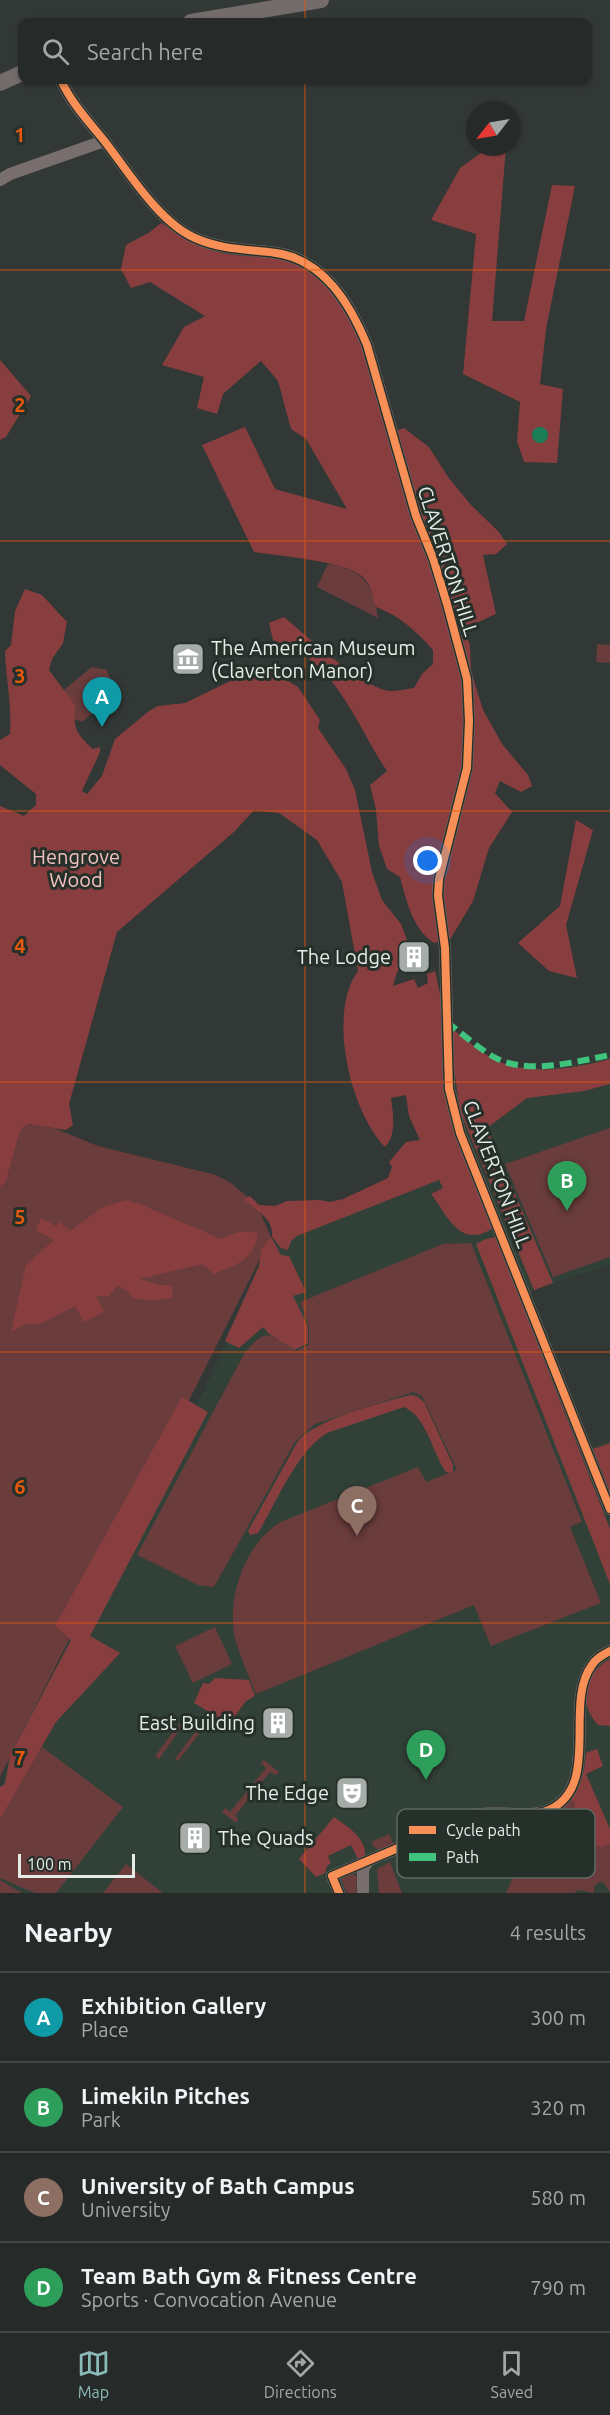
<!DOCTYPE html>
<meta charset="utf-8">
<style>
:root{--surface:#262a28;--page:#323634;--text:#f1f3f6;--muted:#a4a7a8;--line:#424645;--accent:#8bbbb9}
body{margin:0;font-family:Ubuntu,sans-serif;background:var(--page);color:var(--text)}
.compass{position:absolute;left:466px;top:102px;width:54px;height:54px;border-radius:50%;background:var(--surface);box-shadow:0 2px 4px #0004;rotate:239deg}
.scale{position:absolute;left:18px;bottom:15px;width:117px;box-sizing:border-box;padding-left:6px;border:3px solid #e5ece8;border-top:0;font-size:16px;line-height:21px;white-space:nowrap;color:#e5ece8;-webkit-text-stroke:4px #26302a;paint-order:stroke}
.you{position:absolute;left:428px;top:861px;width:21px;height:21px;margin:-15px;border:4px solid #fff;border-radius:50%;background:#1a73e8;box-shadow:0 0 0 9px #1a73e833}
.badge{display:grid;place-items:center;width:39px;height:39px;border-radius:50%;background:var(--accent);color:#fff;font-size:20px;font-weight:700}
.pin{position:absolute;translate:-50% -50px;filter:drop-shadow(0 2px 3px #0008)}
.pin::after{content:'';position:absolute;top:32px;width:21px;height:18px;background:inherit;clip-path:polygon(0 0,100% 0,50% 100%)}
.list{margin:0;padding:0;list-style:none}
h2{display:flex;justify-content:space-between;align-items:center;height:78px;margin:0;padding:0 24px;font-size:26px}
h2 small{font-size:20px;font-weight:400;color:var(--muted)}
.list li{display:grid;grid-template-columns:39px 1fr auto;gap:18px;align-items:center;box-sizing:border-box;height:90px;padding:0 24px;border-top:2px solid var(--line)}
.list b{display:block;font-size:22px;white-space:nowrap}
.list p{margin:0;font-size:20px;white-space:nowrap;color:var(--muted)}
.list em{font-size:20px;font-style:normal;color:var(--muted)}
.icon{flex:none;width:33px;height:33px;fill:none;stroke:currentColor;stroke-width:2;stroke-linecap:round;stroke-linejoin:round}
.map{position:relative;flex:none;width:610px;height:1893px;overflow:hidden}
.search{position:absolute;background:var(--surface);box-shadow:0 2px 4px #0004;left:18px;right:18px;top:18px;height:66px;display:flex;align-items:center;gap:15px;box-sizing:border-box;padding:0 21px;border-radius:12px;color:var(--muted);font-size:22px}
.sheet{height:438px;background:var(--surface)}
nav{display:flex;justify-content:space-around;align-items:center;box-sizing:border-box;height:84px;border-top:2px solid var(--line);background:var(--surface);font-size:16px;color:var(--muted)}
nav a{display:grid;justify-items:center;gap:3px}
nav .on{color:var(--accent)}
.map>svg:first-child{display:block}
.built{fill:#314138}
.green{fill:#6a3c3c}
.forest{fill:#883e3f}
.water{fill:#1b7e56}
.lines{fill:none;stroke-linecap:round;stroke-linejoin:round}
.minor{stroke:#796e6e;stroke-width:12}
.highway{stroke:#736c6b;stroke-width:16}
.quiet{stroke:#40c37c;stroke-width:6;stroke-dasharray:12 6;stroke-linecap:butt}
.cycleway-casing{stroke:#26302a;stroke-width:11}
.cycleway{stroke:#f78f57;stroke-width:8}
.grid{fill:none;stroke:#e8590c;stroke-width:1.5;stroke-opacity:0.55}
.labels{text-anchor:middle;stroke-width:6;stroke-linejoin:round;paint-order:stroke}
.street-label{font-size:20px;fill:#e5ece8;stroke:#26302a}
.poi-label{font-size:20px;fill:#e5ece8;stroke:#26302a;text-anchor:end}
.park-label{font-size:20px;fill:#f5c2bf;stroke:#26302a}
.key{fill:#26302a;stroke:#5f6863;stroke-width:1.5}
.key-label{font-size:16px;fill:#e5ece8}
.grid-label{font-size:20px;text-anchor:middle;font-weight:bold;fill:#e8590c;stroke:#26302a;stroke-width:6;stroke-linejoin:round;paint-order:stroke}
</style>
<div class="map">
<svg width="610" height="1893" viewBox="0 0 610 1893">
<rect width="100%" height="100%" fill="#323835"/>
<path class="built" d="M452,1034L489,1061L533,1070L580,1064L610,1056V1265L530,1291L591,1446L610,1440V1893H0V1785L3,1783L9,1755L70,1640L54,1626L182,1396L197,1405L281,1229L471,1149L457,1112Z"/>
<path class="green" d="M328,564C364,570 373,583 378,618L317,587Z
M597,644L610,645V663L596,662Z
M92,667L107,670L115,694L82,722L74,719L61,705L65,689Z
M28,1124L54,1128L98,1146L216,1175L231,1183L257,1205L271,1237L0,1777V1187L6,1182L20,1131Z
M610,1128V1257L553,1277L505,1164Z
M471,1243L582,1522L570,1527L601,1603L491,1646L474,1605L256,1694C249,1676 240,1657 235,1638C226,1598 245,1541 283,1521L418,1467L426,1482L457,1470L422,1396L413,1392L315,1424L295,1442L214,1587L198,1585L137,1555L244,1354C267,1326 267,1334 296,1351L309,1345V1326L300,1302L443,1244Z
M215,1627L232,1664L193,1683L175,1646Z
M183,1713L191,1719L189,1722L186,1721L159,1759L155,1756L183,1719L180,1716Z
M202,1723L210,1729L207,1733L202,1730L178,1761L175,1759Z
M42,1747L123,1807L56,1893H35L0,1878V1819L33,1759Z
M264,1760L279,1772L276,1775L270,1772L235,1816L238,1819L236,1823L222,1812L225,1808L230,1812L266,1768L261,1763Z
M571,1798L575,1804C566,1825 588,1848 610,1844V1892L602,1881L594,1886V1893L578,1890L574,1893H506L520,1862L517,1856L532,1852L533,1843L546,1854L554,1845L560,1849L566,1844L562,1834L563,1830L560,1827H535V1818Z
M389,1834L394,1845L379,1850L373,1846L371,1842Z
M390,1862L402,1893H379L377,1869Z
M126,1864L163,1893H103Z
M353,1874L357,1877L356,1893H347L341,1879Z
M0,1880L22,1893H0Z"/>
<path class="forest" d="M489,147H506L492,321H524L552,185L575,186L546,329L540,384L563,389L557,463L524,462L517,441L520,402L463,374L476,234L431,220L460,168Z
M161,223C181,234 200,249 222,253C246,258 271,255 295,263C354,284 372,380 388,433L404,428L429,447L448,477L471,505L499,532L507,544L496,554L483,555L496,614L472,625L467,638L470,645L471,671L483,710L502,744L528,775L532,786L521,792L500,781L495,793L512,812L489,848L473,901L451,938L434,943C412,928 407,902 400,877L387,869L379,846L376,810L370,785L387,771C362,734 341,678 302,654C293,648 282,644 273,640L269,623L284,617C307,636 362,688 390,691C398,691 406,689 414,688L422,674L433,664V650C416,631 400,616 376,607C373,597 371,584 363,577C346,561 279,556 254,552L202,445L245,427L275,489L347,509L306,439L291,429L278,381L261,361L223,394L217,414L197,408L204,377L162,365L184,327L205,316L150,282L131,288L121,269L126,245L150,232Z
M0,360L31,396L6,437L0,440Z
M25,589L42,595L67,622L63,643L52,659L49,670L75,705C73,728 76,734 93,749L100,747V752L82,791L87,794L102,776L115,739L149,711L158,706L185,703L249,672L270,670L298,687L320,720L318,728L346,769L355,790L372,872L382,900L401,924L407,940L401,957V967L397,972L393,986L414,979L418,988L428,983L427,974L435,971L441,998L449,1113L493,1228C460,1250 448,1216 431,1194L443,1188L439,1180L297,1236L291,1241L288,1250L281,1248L272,1237C274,1218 256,1211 244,1199L250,1196L259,1205L275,1206L287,1201L320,1200L330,1202L343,1199L388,1178L392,1167L389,1162L406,1142L420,1140L409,1116L406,1095L391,1098C393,1114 397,1135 385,1147C350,1111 327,1013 358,971L342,882L317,840L279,813L254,810L235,831L117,932L69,1104L73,1125L66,1130L28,1124L20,1131L6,1182L0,1187V806L24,816L36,805V794L0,765V740L10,734C12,706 6,679 5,651L11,645L15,611Z
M576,820L593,830L566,925L577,978L549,971L518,943L560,906Z
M448,1026C462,1036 475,1048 490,1057C525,1077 573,1069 610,1059V1084L584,1091L527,1098L487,1128L553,1283L534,1290L460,1111Z
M126,1200L142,1205L221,1239C234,1233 244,1229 258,1233C253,1262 238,1263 214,1274L202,1264L140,1279L160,1285H172L173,1298L153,1300L134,1299L126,1290L117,1286L109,1296H96L104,1310L99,1315L84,1322L75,1306L42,1323L23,1325L11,1332L26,1265L54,1240L36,1230L41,1218L56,1226L60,1222L70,1231L103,1207Z
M271,1237L281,1255L289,1256L306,1292L293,1296L308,1326V1343L295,1350L269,1334L263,1327L239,1348L225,1341L259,1266L261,1249Z
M496,1237L610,1529V1584L476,1244L486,1239Z
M410,1395L417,1396L424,1402L453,1465V1472L450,1473L446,1472C432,1452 427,1417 404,1407L327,1433C297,1451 276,1503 258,1533L250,1535L248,1531L298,1441C318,1418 379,1404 410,1395Z
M182,1397L208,1412L90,1636L120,1653L56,1722L0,1819V1787L5,1784L10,1756L71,1640L55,1626Z
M610,1443V1492L593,1449Z
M610,1659V1726L598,1725C577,1702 584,1674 610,1659Z
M215,1678L249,1680L255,1696L246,1701L229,1724L194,1703L203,1683L209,1684Z
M597,1749L603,1766L586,1774L610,1829V1844L600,1847L594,1843H586C577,1832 570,1817 575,1804L571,1798C582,1788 585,1768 586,1753Z
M334,1817C347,1826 366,1838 365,1855L358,1859L351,1845L328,1856L331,1863L327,1866L325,1873L316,1877L299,1859Z"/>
<path class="water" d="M532 435a8 8 0 1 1 16 0a8 8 0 1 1-16 0Z"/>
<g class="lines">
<path class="minor" d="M61,80C71,103 90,123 106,143C129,173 160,223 195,238C222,250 248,249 276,253C324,260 350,304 367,345L416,516L433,558L447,604L467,679L469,721L467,768L439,879L438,896L445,948L449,1089L460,1133L610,1509
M0,180L10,174L104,141
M339,1893L332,1876L476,1815C500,1809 526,1820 549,1810C602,1786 563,1704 592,1665C596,1658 603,1655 610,1651
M363,1893V1869L368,1861"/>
<path class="highway" d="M191,22L321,0
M0,83L22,73"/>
<path class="quiet" d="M447,1022C461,1033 476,1046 492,1056C526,1076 573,1062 610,1055"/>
<defs>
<path id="cycleway" d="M61,80C71,103 90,123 106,143C129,173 160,223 195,238C222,250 248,249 276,253C324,260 350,304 367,345L416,516L433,558L447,604L467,679L469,721L467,768L439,879L438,896L445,948L449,1089L460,1133L610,1509
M339,1893L332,1876L476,1815C500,1809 526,1820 549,1810C602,1786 563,1704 592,1665C596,1658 603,1655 610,1651"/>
</defs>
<use href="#cycleway" class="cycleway-casing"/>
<use href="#cycleway" class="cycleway"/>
</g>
<path class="grid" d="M305,0V22M305,80V1893M0,270H610M0,541H610M0,811H610M0,1082H610M0,1352H610M0,1623H610"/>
<defs>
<symbol id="museum-square" viewBox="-11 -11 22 22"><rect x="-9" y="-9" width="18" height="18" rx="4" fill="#a6ada9" stroke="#26302a"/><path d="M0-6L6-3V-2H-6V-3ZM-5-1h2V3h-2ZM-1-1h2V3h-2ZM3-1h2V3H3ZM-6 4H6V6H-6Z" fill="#fff"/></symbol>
<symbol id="building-square" viewBox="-11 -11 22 22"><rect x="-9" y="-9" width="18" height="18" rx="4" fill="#a6ada9" stroke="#26302a"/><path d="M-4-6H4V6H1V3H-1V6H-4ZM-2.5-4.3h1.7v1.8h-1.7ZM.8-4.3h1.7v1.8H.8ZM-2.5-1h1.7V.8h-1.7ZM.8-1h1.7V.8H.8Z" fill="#fff"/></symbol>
<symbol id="theatre-square" viewBox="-11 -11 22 22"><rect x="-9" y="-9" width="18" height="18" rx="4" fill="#a6ada9" stroke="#26302a"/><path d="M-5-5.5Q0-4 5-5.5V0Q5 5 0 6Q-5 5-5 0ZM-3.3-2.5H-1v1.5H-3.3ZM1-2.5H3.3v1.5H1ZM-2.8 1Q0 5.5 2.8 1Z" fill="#fff"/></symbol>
</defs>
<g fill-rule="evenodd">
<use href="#museum-square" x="169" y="640" width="38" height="38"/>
<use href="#building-square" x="395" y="938" width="38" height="38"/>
<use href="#building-square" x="259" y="1704" width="38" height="38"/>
<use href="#theatre-square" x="333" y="1774" width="38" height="38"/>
<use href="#building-square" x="176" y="1819" width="38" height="38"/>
</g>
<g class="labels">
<g class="street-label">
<text transform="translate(448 561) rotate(72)" y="7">CLAVERTON HILL</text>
<text transform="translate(497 1174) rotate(69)" y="7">CLAVERTON HILL</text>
</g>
<g class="poi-label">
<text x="211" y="655" text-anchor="start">The American Museum<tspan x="211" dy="23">(Claverton Manor)</tspan></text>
<text x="391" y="964">The Lodge</text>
<text x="255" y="1730">East Building</text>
<text x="329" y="1800">The Edge</text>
<text x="218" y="1845" text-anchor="start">The Quads</text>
</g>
<g class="park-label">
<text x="76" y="864">Hengrove<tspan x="76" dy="23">Wood</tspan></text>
</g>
</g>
<rect x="397" y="1809" width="198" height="69" rx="9" class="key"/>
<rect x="409" y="1826" width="27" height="8" fill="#f78f57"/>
<rect x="409" y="1853" width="27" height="8" fill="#40c37c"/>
<g class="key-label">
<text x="446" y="1836">Cycle path</text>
<text x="446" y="1863">Path</text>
</g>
<g class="grid-label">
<text x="20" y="142">1</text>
<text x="20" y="412">2</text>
<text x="20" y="683">3</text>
<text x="20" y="953">4</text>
<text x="20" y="1224">5</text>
<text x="20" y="1494">6</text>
<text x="20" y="1765">7</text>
</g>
</svg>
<svg class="compass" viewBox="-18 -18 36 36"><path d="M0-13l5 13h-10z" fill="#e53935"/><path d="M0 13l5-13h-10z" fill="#a4a7a8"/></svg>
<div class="scale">100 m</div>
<div class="you"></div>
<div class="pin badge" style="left:102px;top:727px;background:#0f9aa8">A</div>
<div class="pin badge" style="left:567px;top:1211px;background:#2e9e5b">B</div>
<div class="pin badge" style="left:357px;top:1536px;background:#8d6e63">C</div>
<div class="pin badge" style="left:426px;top:1780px;background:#2e9e5b">D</div>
<div class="search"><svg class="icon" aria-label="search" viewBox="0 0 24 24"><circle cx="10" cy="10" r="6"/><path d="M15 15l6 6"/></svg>Search here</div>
</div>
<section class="sheet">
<h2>Nearby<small>4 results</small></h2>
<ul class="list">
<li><span class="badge" style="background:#0f9aa8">A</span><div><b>Exhibition Gallery</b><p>Place</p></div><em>300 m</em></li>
<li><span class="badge" style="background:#2e9e5b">B</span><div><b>Limekiln Pitches</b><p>Park</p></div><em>320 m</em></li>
<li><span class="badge" style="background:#8d6e63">C</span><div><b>University of Bath Campus</b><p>University</p></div><em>580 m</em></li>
<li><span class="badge" style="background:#2e9e5b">D</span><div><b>Team Bath Gym &amp; Fitness Centre</b><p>Sports · Convocation Avenue</p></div><em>790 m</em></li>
</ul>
</section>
<nav>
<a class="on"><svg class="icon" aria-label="map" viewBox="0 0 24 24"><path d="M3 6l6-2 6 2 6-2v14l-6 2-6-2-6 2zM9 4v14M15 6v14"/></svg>Map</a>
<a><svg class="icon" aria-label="directions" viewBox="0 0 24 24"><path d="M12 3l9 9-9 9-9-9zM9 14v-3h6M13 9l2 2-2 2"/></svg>Directions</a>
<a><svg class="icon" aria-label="saved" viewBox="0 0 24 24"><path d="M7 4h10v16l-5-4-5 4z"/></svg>Saved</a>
</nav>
